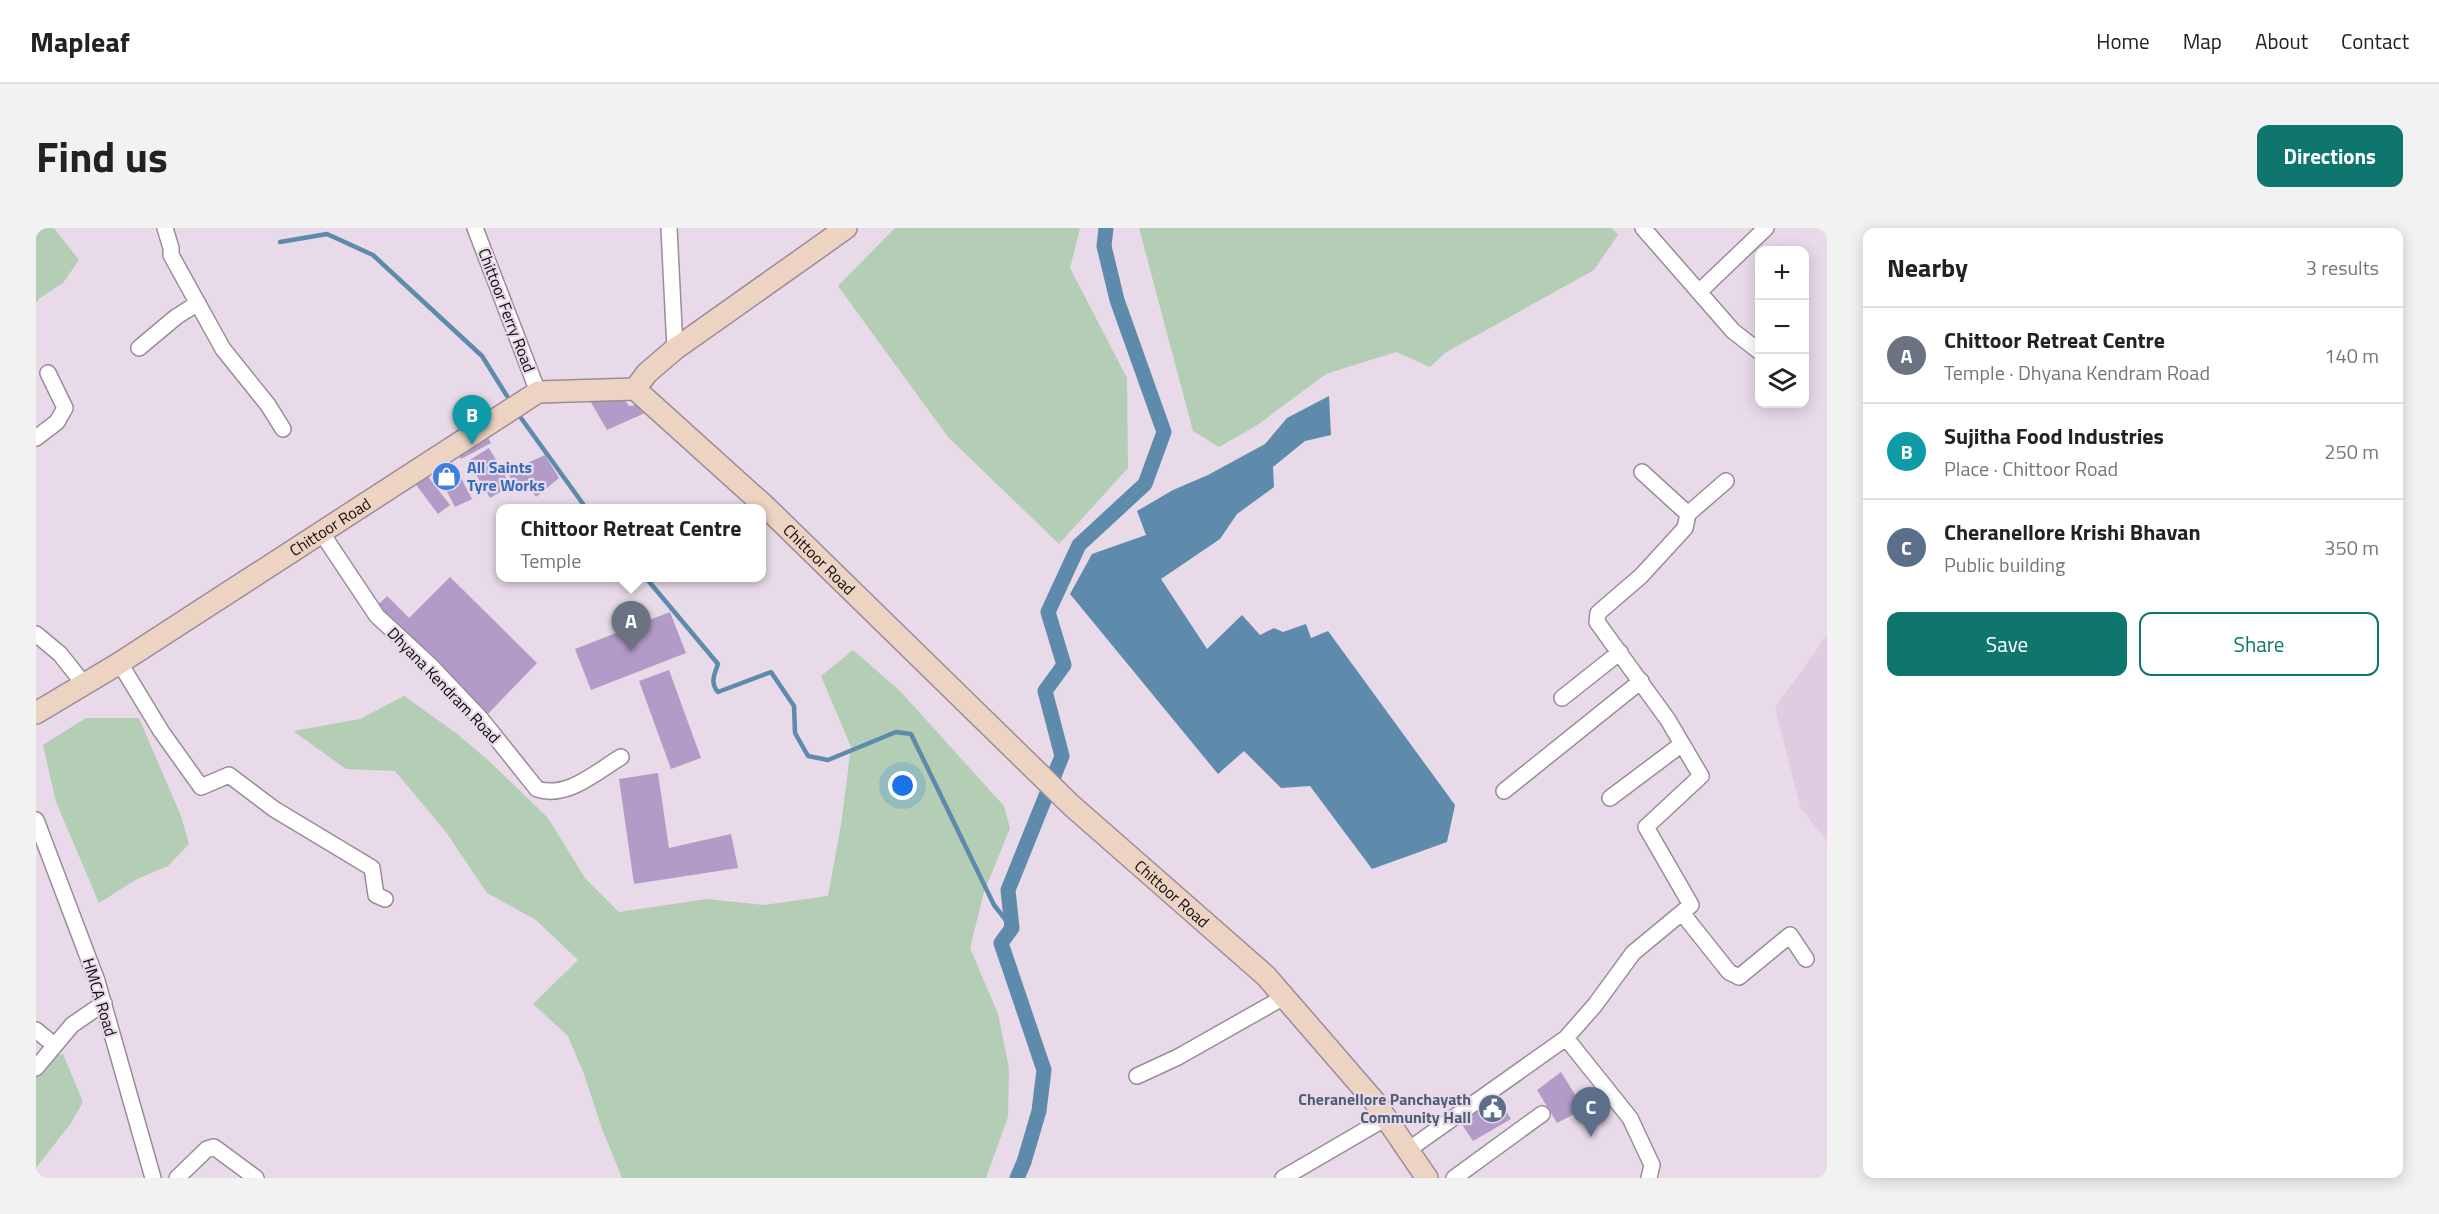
<!DOCTYPE html>
<meta charset="utf-8">
<style>
:root{--surface:#fff;--page:#f2f2f2;--text:#222;--muted:#767676;--line:#e0e0e0;--accent:#0f766e}
body{margin:0;font-family:"Titillium Web",sans-serif;background:var(--page);color:var(--text)}
.controls{position:absolute;right:18px;top:18px;display:grid;overflow:hidden;border-radius:12px;box-shadow:0 3px 15px #0003}
.controls button{width:54px;height:54px;display:grid;place-items:center;padding:0;border:0;border-bottom:2px solid var(--line);background:var(--surface);color:var(--text);font:30px sans-serif}
.you{position:absolute;left:867px;top:558px;width:21px;height:21px;margin:-15px;border:4px solid #fff;border-radius:50%;background:#1a73e8;box-shadow:0 0 0 9px #1a73e833}
.badge{display:grid;place-items:center;width:39px;height:39px;border-radius:50%;background:var(--accent);color:#fff;font-size:20px;font-weight:700}
.pin{position:absolute;translate:-50% -50px;filter:drop-shadow(0 2px 3px #0008)}
.pin::after{content:'';position:absolute;top:32px;width:21px;height:18px;background:inherit;clip-path:polygon(0 0,100% 0,50% 100%)}
.popup{position:absolute;left:460px;top:276px;width:270px;height:78px;box-sizing:border-box;display:grid;place-content:center;border-radius:12px;background:var(--surface);filter:drop-shadow(0 2px 4px #0005);font-size:20px;white-space:nowrap;color:var(--muted)}
.popup b{font-size:22px;color:var(--text)}
.popup::after{content:'';position:absolute;left:50%;top:100%;margin-left:-12px;border:12px solid transparent;border-top-color:var(--surface)}
.list{margin:0;padding:0;list-style:none}
h2{display:flex;justify-content:space-between;align-items:center;height:78px;margin:0;padding:0 24px;font-size:26px}
h2 small{font-size:20px;font-weight:400;color:var(--muted)}
.list li{display:grid;grid-template-columns:39px 1fr auto;gap:18px;align-items:center;box-sizing:border-box;height:96px;padding:0 24px;border-top:2px solid var(--line)}
.list b{display:block;font-size:22px;white-space:nowrap}
.list p{margin:0;font-size:20px;white-space:nowrap;color:var(--muted)}
.list em{font-size:20px;font-style:normal;color:var(--muted)}
.actions{display:flex;gap:12px;padding:18px 24px}
.actions a{flex:1;padding:14px 0;border:2px solid var(--accent);border-radius:12px;text-align:center;font-size:21px;color:var(--accent)}
.actions .main{background:var(--accent);color:#fff}
.icon{flex:none;width:33px;height:33px;fill:none;stroke:currentColor;stroke-width:2;stroke-linecap:round;stroke-linejoin:round}
.map{position:relative;flex:none;width:1791px;height:950px;overflow:hidden;border-radius:12px}
header{display:flex;align-items:center;gap:36px;box-sizing:border-box;height:84px;padding:0 30px;background:var(--surface);border-bottom:2px solid var(--line)}
header strong{font-size:28px}
nav{display:flex;gap:33px;margin-inline-start:auto;font-size:21px}
.intro{display:flex;align-items:center;justify-content:space-between;box-sizing:border-box;height:144px;padding:0 36px}
h1{margin:0;font-size:42px}
.button{padding:15px 27px;border-radius:12px;background:var(--accent);color:#fff;font-size:21px;font-weight:700}
main{display:flex;gap:36px;padding:0 36px}
aside{flex:1;background:var(--surface);border-radius:12px;box-shadow:0 3px 15px #0003}
.map>svg:first-child{display:block}
.built{fill:#e0cce0}
.green{fill:#b3ceb4}
.water{fill:#5e8aab}
.lines{fill:none;stroke-linecap:round;stroke-linejoin:round}
.stream{stroke:#5e8aab;stroke-width:4.5}
.canal{stroke:#5e8aab;stroke-width:15}
.building{fill:#b39bc8}
.street-casing{stroke:#9a8c9a;stroke-width:18}
.secondary-casing{stroke:#9a8c9a;stroke-width:24}
.street{stroke:#fff;stroke-width:15}
.secondary{stroke:#edd3c1;stroke-width:21}
.labels{text-anchor:middle;stroke-width:4.5;stroke-linejoin:round;paint-order:stroke}
.street-label{font-size:16px;fill:#0f0b0f;stroke:#e8dae8}
.shop-label{font-size:16px;font-weight:bold;fill:#366cbe;stroke:#e8dae8;text-anchor:start}
.service-label{font-size:16px;font-weight:bold;fill:#4e5e75;stroke:#e8dae8;text-anchor:end}
</style>
<header>
<strong>Mapleaf</strong>
<nav><a>Home</a><a>Map</a><a>About</a><a>Contact</a></nav>
</header>
<div class="intro"><h1>Find us</h1><a class="button">Directions</a></div>
<main>
<div class="map">
<svg width="1791" height="950" viewBox="0 0 1791 950">
<rect width="100%" height="100%" fill="#e8dae8"/>
<path class="built" d="M1791,407V613L1765,581L1739,480Z"/>
<path class="green" d="M0,0H18L43,32L27,55L4,70L0,75Z
M859,0H1044L1034,40L1091,150L1092,240L1023,316L912,209L802,58Z
M1103,0H1576L1582,7L1558,42L1409,125L1394,139L1360,124L1290,146L1220,198L1183,219L1157,203Z
M817,422L864,463L968,578L974,600L948,664L934,720L962,786L973,840L972,889L950,950H586L566,901L548,846L532,808L497,776L542,732L500,692L451,665L410,604L359,543L310,541L257,503L324,491L368,468L420,505L453,533L512,590L549,650L583,684L671,671L728,677L792,668L805,597L815,519L785,448Z
M50,490H103L145,588L153,616L132,638L101,651L63,675L20,574L7,517Z
M27,826L47,874L35,895L0,940V833Z"/>
<path class="water" d="M1293,168L1295,207L1269,213L1237,239L1238,259L1201,286L1184,311L1125,351L1171,421L1206,387L1224,407L1238,400L1247,404L1270,396L1275,410L1292,403L1419,577L1411,614L1336,641L1274,558L1245,560L1208,523L1182,546L1034,366L1056,326L1110,307L1101,283L1137,262L1172,247L1229,216L1251,190Z"/>
<g class="lines">
<path class="stream" d="M244,14L291,6L337,27L446,128L471,168
M485,190L550,280
M610,350L682,436C678,447 674,455 682,464L735,444L758,478L759,505L772,528L792,532L860,504L875,506L958,677L976,700"/>
<path class="canal" d="M981,950L988,934L1003,883L1008,842L965,715L976,700L972,662L1026,528L1009,463L1028,437L1012,384L1043,317L1109,256L1128,204L1081,72L1068,18L1070,0"/>
</g>
<path class="building" d="M587,169L593,178L600,177L609,185L571,202L553,171Z
M448,203L455,215L425,231L418,219Z
M453,220L475,258L454,270L432,233Z
M509,227L523,250L500,269L491,255L479,261L472,244Z
M415,231L436,271L419,279L398,239Z
M390,246L414,277L402,286L378,254Z
M414,349L501,435L449,489L339,380L351,368L373,390Z
M634,384L650,425L555,462L539,421Z
M633,442L665,530L635,541L603,453Z
M622,545L633,620L695,606L702,640L598,656L583,551Z
M1525,844L1548,881L1521,895L1501,862Z
M1461,868L1475,891L1437,913L1423,892Z"/>
<g class="lines">
<defs>
<path id="street" d="M129,0L135,20V27L187,121L232,177L247,201
M439,0L502,164
M633,0L639,121
M1607,0L1697,103L1724,124
M1663,64L1730,0
M103,120L140,89L162,75
M0,210L21,194L29,180L12,145
M1606,244L1652,286
M285,304L341,388L394,437L445,491L501,561C531,571 560,544 585,529
M0,406L24,426L47,455
M82,436L88,442L125,503L165,559L193,547L238,581L336,640L340,667L349,671
M1526,470L1584,424
M1468,563L1605,453
M1574,570L1646,516
M0,592L61,753L117,950
M1646,685L1693,744L1703,749L1754,707L1770,731
M0,802L18,817
M1530,810L1594,890L1616,937L1613,950
M0,840L36,797L68,775
M1101,848L1142,829L1248,769
M1372,922L1530,810L1559,777L1597,725L1655,677L1610,599L1665,548L1632,492L1561,394L1562,385L1605,348L1649,300L1652,286L1690,253
M141,950L171,921L178,919L220,950
M1247,950L1350,890
M1418,950L1506,886"/>
<g id="secondary">
<path d="M599,161L611,145L639,121L810,0"/>
<path id="s1" d="M0,485L82,436L502,164L599,161L731,280L1035,577L1230,748L1339,874L1391,950"/>
</g>
</defs>
<use href="#street" class="street-casing"/>
<use href="#secondary" class="secondary-casing"/>
<use href="#street" class="street"/>
<use href="#secondary" class="secondary"/>
</g>
<defs>
<symbol id="shop-disc" viewBox="-11 -11 22 22"><circle r="9.5" fill="#3f7fe0" stroke="#e8dae8"/><path d="M-5-2.5h2.3a2.7 3.5 0 0 1 5.4 0H5L5.5 6h-11ZM-1.5-2.5h3a1.5 2.3 0 0 0-3 0Z" fill="#fff"/></symbol>
<symbol id="civic-disc" viewBox="-11 -11 22 22"><circle r="9.5" fill="#5c6f8a" stroke="#e8dae8"/><path d="M-.6-6.5H3V-4.5H.6V-3L4-1V1h2V6H-6V1h2V-1L-.6-3ZM-1.2 2.5V6h2.4V2.5Z" fill="#fff"/></symbol>
</defs>
<g fill-rule="evenodd">
<use href="#shop-disc" x="394" y="232" width="33" height="33"/>
<use href="#civic-disc" x="1440" y="864" width="33" height="33"/>
</g>
<g class="labels">
<g class="street-label">
<text transform="translate(471 82) rotate(69)" y="6">Chittoor Ferry Road</text>
<text dy="6" stroke="none"><textPath href="#s1" startOffset="348">Chittoor Road</textPath></text>
<text dy="6" stroke="none"><textPath href="#s1" startOffset="944">Chittoor Road</textPath></text>
<text transform="translate(408 457) rotate(46)" y="6">Dhyana Kendram Road</text>
<text dy="6" stroke="none"><textPath href="#s1" startOffset="1430">Chittoor Road</textPath></text>
<text transform="translate(64 769) rotate(73)" y="6">HMCA Road</text>
</g>
<g class="shop-label">
<text x="431" y="245">All Saints<tspan x="431" dy="18">Tyre Works</tspan></text>
</g>
<g class="service-label">
<text x="1435" y="877">Cheranellore Panchayath<tspan x="1435" dy="18">Community Hall</tspan></text>
</g>
</g>
</svg>
<div class="controls">
<button>+</button>
<button>−</button>
<button><svg class="icon" aria-label="layers" viewBox="0 0 24 24"><path d="M12 4l9 5-9 5-9-5zM3 14l9 5 9-5"/></svg></button>
</div>
<div class="you"></div>
<div class="pin badge" style="left:595px;top:423px;background:#6b7280">A</div>
<div class="popup"><b>Chittoor Retreat Centre</b>Temple</div>
<div class="pin badge" style="left:436px;top:217px;background:#0f9aa8">B</div>
<div class="pin badge" style="left:1555px;top:909px;background:#5c6f8a">C</div>
</div>
<aside>
<h2>Nearby<small>3 results</small></h2>
<ul class="list">
<li><span class="badge" style="background:#6b7280">A</span><div><b>Chittoor Retreat Centre</b><p>Temple · Dhyana Kendram Road</p></div><em>140 m</em></li>
<li><span class="badge" style="background:#0f9aa8">B</span><div><b>Sujitha Food Industries</b><p>Place · Chittoor Road</p></div><em>250 m</em></li>
<li><span class="badge" style="background:#5c6f8a">C</span><div><b>Cheranellore Krishi Bhavan</b><p>Public building</p></div><em>350 m</em></li>
</ul>
<div class="actions"><a class="main">Save</a><a>Share</a></div>
</aside>
</main>
